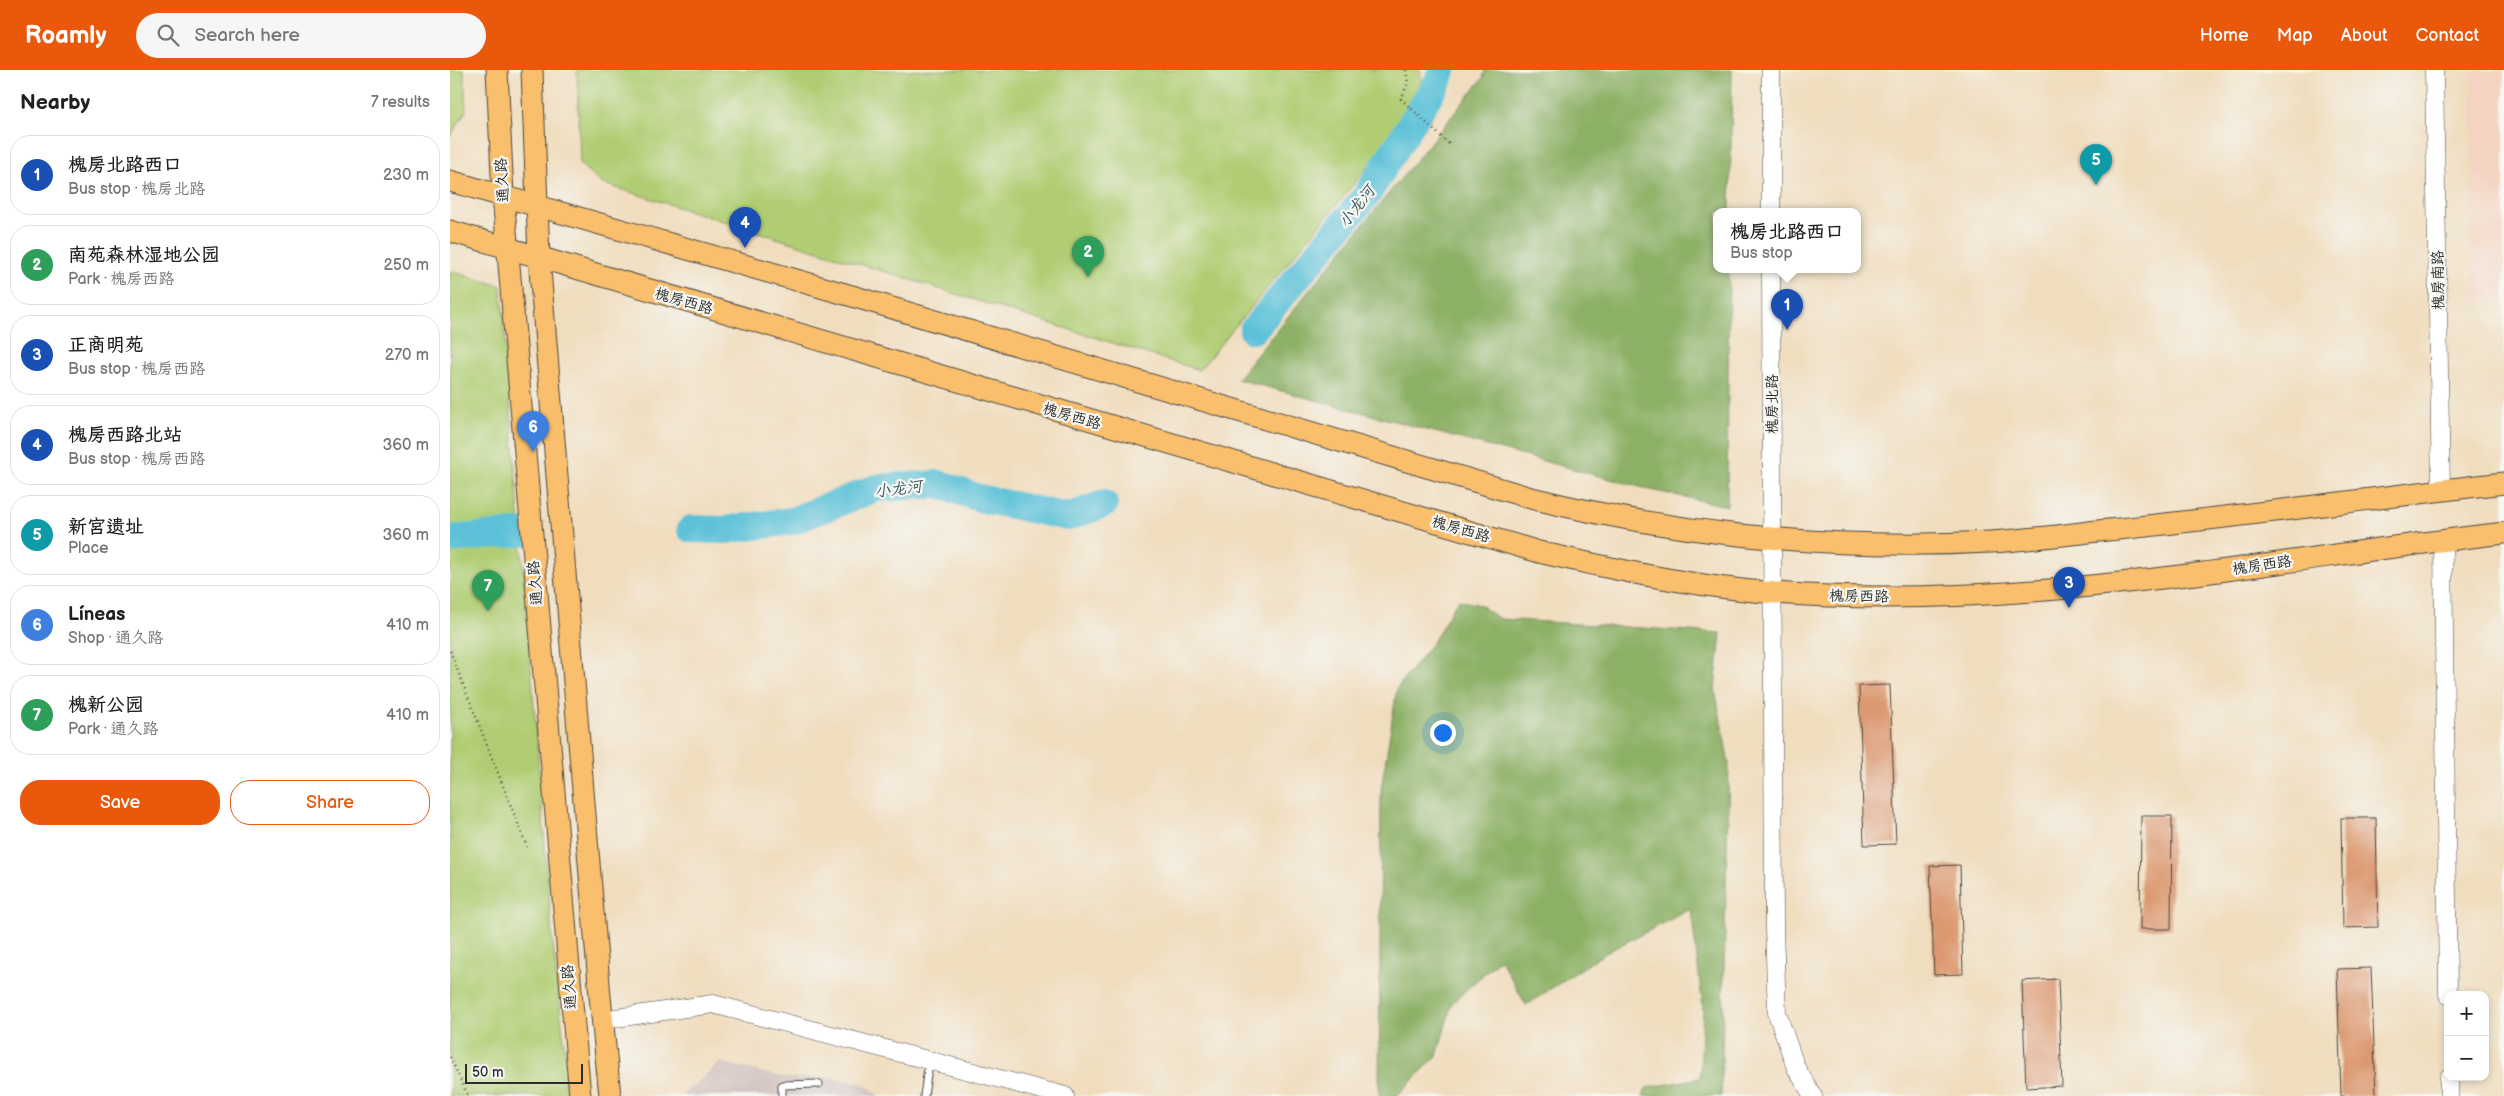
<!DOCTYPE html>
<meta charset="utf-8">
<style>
:root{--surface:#fff;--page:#f6f6f6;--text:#202124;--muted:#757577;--line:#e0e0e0;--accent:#ea580c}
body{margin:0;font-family:"Balsamiq Sans","LXGW WenKai TC",sans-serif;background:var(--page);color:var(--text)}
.controls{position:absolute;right:15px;bottom:15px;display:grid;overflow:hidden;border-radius:10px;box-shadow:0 2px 8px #0003}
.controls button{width:45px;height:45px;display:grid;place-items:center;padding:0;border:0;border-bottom:1px solid var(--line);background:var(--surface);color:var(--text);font:25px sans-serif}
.scale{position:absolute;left:15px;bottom:12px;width:118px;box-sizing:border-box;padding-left:5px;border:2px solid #2b2b2b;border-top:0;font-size:14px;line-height:18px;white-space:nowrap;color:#2b2b2b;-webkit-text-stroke:4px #f6f6f2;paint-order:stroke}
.you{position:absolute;left:992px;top:662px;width:18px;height:18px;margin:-12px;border:4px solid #fff;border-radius:50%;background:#1a73e8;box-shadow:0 0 0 8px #1a73e833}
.badge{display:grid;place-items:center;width:32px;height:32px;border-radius:50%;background:var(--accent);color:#fff;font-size:16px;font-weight:700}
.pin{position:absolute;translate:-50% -41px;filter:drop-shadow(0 1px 2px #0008)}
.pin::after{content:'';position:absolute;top:26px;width:18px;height:15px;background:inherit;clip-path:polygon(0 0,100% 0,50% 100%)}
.popup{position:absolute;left:1263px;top:138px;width:148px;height:65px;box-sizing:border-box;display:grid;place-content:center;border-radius:10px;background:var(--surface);filter:drop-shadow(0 1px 4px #0005);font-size:16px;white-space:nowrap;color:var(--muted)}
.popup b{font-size:19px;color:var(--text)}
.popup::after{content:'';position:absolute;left:50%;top:100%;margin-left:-10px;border:10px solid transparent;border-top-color:var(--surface)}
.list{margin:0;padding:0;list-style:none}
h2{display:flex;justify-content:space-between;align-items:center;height:65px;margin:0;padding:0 20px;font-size:21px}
h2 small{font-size:16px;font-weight:400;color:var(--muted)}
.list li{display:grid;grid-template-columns:32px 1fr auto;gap:15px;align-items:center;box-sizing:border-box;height:80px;margin:0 10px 10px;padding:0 10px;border:1px solid var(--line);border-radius:20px}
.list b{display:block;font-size:19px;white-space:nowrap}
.list p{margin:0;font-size:16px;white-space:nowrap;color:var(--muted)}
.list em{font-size:16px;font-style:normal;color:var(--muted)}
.actions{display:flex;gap:10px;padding:15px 20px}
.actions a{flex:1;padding:11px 0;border:1px solid var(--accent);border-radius:20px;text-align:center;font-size:18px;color:var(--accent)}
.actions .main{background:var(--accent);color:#fff}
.icon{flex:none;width:28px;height:28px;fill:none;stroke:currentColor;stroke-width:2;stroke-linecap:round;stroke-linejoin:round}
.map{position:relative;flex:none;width:2054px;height:1026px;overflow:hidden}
header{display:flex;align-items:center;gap:30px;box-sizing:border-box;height:70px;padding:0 25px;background:var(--accent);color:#fff}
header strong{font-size:24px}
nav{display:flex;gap:28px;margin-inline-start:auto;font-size:18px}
.search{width:350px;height:45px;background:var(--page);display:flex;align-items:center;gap:12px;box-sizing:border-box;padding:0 18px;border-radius:28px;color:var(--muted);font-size:19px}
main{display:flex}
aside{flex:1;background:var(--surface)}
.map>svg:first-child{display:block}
.built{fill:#f4d3c0}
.industrial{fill:#d0c0bc}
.green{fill:#b0cd73;stroke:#6e7c4f}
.forest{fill:#8cb065;stroke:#5c6e48}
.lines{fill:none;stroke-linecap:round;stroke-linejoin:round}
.river{stroke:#5bc1d8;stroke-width:28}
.building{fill:#dc9870}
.service-casing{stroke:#494641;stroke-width:9}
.tertiary-casing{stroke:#494641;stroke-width:19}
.primary-casing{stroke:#494641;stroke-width:23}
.path{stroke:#494641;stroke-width:2.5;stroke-dasharray:1 4;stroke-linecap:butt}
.service{stroke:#fff;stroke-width:7}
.tertiary{stroke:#fff;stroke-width:18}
.primary{stroke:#f9bf6d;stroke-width:21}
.labels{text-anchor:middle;stroke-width:4.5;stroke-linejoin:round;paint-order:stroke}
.street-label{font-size:15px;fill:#2b2b2b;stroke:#f6f6f2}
.water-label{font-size:16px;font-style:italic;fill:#39585f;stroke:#f6f6f2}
</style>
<header>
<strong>Roamly</strong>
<div class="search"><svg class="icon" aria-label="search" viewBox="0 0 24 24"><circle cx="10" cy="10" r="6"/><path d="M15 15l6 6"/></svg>Search here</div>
<nav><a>Home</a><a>Map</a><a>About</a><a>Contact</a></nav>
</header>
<main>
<aside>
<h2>Nearby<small>7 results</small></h2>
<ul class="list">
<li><span class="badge" style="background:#1a4fb4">1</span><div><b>槐房北路西口</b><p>Bus stop · 槐房北路</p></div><em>230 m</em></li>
<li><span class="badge" style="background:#2e9e5b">2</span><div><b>南苑森林湿地公园</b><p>Park · 槐房西路</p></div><em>250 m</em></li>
<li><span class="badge" style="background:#1a4fb4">3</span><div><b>正商明苑</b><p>Bus stop · 槐房西路</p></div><em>270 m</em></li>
<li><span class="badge" style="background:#1a4fb4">4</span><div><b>槐房西路北站</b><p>Bus stop · 槐房西路</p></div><em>360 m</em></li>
<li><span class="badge" style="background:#0f9aa8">5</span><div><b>新宫遗址</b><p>Place</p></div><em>360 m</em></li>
<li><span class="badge" style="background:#3f7fe0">6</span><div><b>Líneas</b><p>Shop · 通久路</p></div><em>410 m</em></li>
<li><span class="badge" style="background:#2e9e5b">7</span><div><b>槐新公园</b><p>Park · 通久路</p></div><em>410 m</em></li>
</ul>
<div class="actions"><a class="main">Save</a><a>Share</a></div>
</aside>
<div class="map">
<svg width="2054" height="1026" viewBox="0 0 2054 1026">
<rect width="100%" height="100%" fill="#f6f6f2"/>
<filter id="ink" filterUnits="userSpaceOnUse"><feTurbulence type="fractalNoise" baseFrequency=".02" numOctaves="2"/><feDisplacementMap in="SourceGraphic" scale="10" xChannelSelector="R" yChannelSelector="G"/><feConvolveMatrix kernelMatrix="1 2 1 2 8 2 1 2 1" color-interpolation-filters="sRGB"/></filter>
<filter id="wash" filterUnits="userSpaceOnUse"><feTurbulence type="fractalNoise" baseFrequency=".0096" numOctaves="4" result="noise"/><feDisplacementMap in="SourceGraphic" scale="20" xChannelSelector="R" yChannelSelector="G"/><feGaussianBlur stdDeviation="1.12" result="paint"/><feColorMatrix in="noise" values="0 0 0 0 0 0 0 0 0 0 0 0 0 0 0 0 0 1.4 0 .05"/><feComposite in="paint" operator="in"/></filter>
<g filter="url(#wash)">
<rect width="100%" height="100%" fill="#f0ddbe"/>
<path class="built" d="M2021,0H2054V230L2022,232Z"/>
<path class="industrial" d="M270,992L337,1008L378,1007L414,1014L430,1026H232Z"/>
<path class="green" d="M0,0H14L16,41L0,67Z
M127,0H970L972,15L952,56L749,300L151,113L130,94Z
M0,201L51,216L102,866L120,1026H0Z"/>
<path class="forest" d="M1035,0H1282L1280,141H1267V199H1279L1277,436L1205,421L787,309L1033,8Z
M1008,530L1030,535L1050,549L1271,563L1265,619L1279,694L1271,1026H1193L1196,1018L1250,1008L1253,938L1241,839L1157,882L1076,935L1050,889L1002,933L987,986L947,1026H929L931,720L947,618L983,572Z"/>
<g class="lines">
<path class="river" d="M803,260L916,126L988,11L992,0
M241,459L274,460L342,451L426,418L489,414L529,428L618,447L654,434
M0,469L75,462"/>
</g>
<g id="blocks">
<path class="building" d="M1440,615L1446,774L1414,775L1409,616Z
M1691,746H1722L1721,859H1690Z
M1891,748H1926L1928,857L1893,858Z
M1510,795L1513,904L1484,905L1480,796Z
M1921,898L1926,1026H1891L1887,899Z
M1608,909L1612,1016L1576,1018L1572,911Z"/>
</g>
</g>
<g filter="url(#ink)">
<use href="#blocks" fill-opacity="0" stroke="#494641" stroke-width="1"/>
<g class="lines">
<defs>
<path id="service" d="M332,1026V1015L369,1014
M474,1026L479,991"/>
<path id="tertiary" d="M1321,0V141
M1984,0L1991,420
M1321,199L1324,858L1327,943L1346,998L1363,1026
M1993,470L1998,925
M152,950L263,934L615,1026
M1999,1007V1026"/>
<path id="primary" d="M47,0L53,125L130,1026
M82,0L89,188L150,926L160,1026
M0,111L402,226L1081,428C1231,465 1387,480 1540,472C1576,470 1612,465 1648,461C1784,448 1919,428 2054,413
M0,161L1089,482C1167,500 1245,517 1325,523C1570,542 1812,491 2054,463"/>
</defs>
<use href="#service" class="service-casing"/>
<use href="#tertiary" class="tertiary-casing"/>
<use href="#primary" class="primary-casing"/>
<path class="path" d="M956,0L958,13L951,29L999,74
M0,581L77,777
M0,987L18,1026"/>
<use href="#service" class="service"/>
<use href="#tertiary" class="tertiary"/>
<use href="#primary" class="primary"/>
</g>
</g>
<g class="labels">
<g class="street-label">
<text transform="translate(52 110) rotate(-94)" y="5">通久路</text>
<text transform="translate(1988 210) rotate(-91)" y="5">槐房南路</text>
<text transform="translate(234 231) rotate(16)" y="5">槐房西路</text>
<text transform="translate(1322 334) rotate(-90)" y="5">槐房北路</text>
<text transform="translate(622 346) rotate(16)" y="5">槐房西路</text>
<text transform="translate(1011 459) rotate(16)" y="5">槐房西路</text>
<text transform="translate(1812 495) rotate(-8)" y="5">槐房西路</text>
<text transform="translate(85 513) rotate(-95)" y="5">通久路</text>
<text transform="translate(1409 526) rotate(1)" y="5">槐房西路</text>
<text transform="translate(119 917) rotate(-95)" y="5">通久路</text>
</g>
<g class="water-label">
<text transform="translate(906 136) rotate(-52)" y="6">小龙河</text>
<text transform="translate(448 418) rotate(-7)" y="6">小龙河</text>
</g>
</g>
</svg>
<div class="controls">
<button>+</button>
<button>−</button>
</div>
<div class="scale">50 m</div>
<div class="you"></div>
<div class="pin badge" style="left:1337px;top:260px;background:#1a4fb4">1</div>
<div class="popup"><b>槐房北路西口</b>Bus stop</div>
<div class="pin badge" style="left:638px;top:207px;background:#2e9e5b">2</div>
<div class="pin badge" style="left:1619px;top:538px;background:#1a4fb4">3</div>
<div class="pin badge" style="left:295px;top:178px;background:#1a4fb4">4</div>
<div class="pin badge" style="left:1646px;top:115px;background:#0f9aa8">5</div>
<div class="pin badge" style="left:83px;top:382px;background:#3f7fe0">6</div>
<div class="pin badge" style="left:38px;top:541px;background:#2e9e5b">7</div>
</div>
</main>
